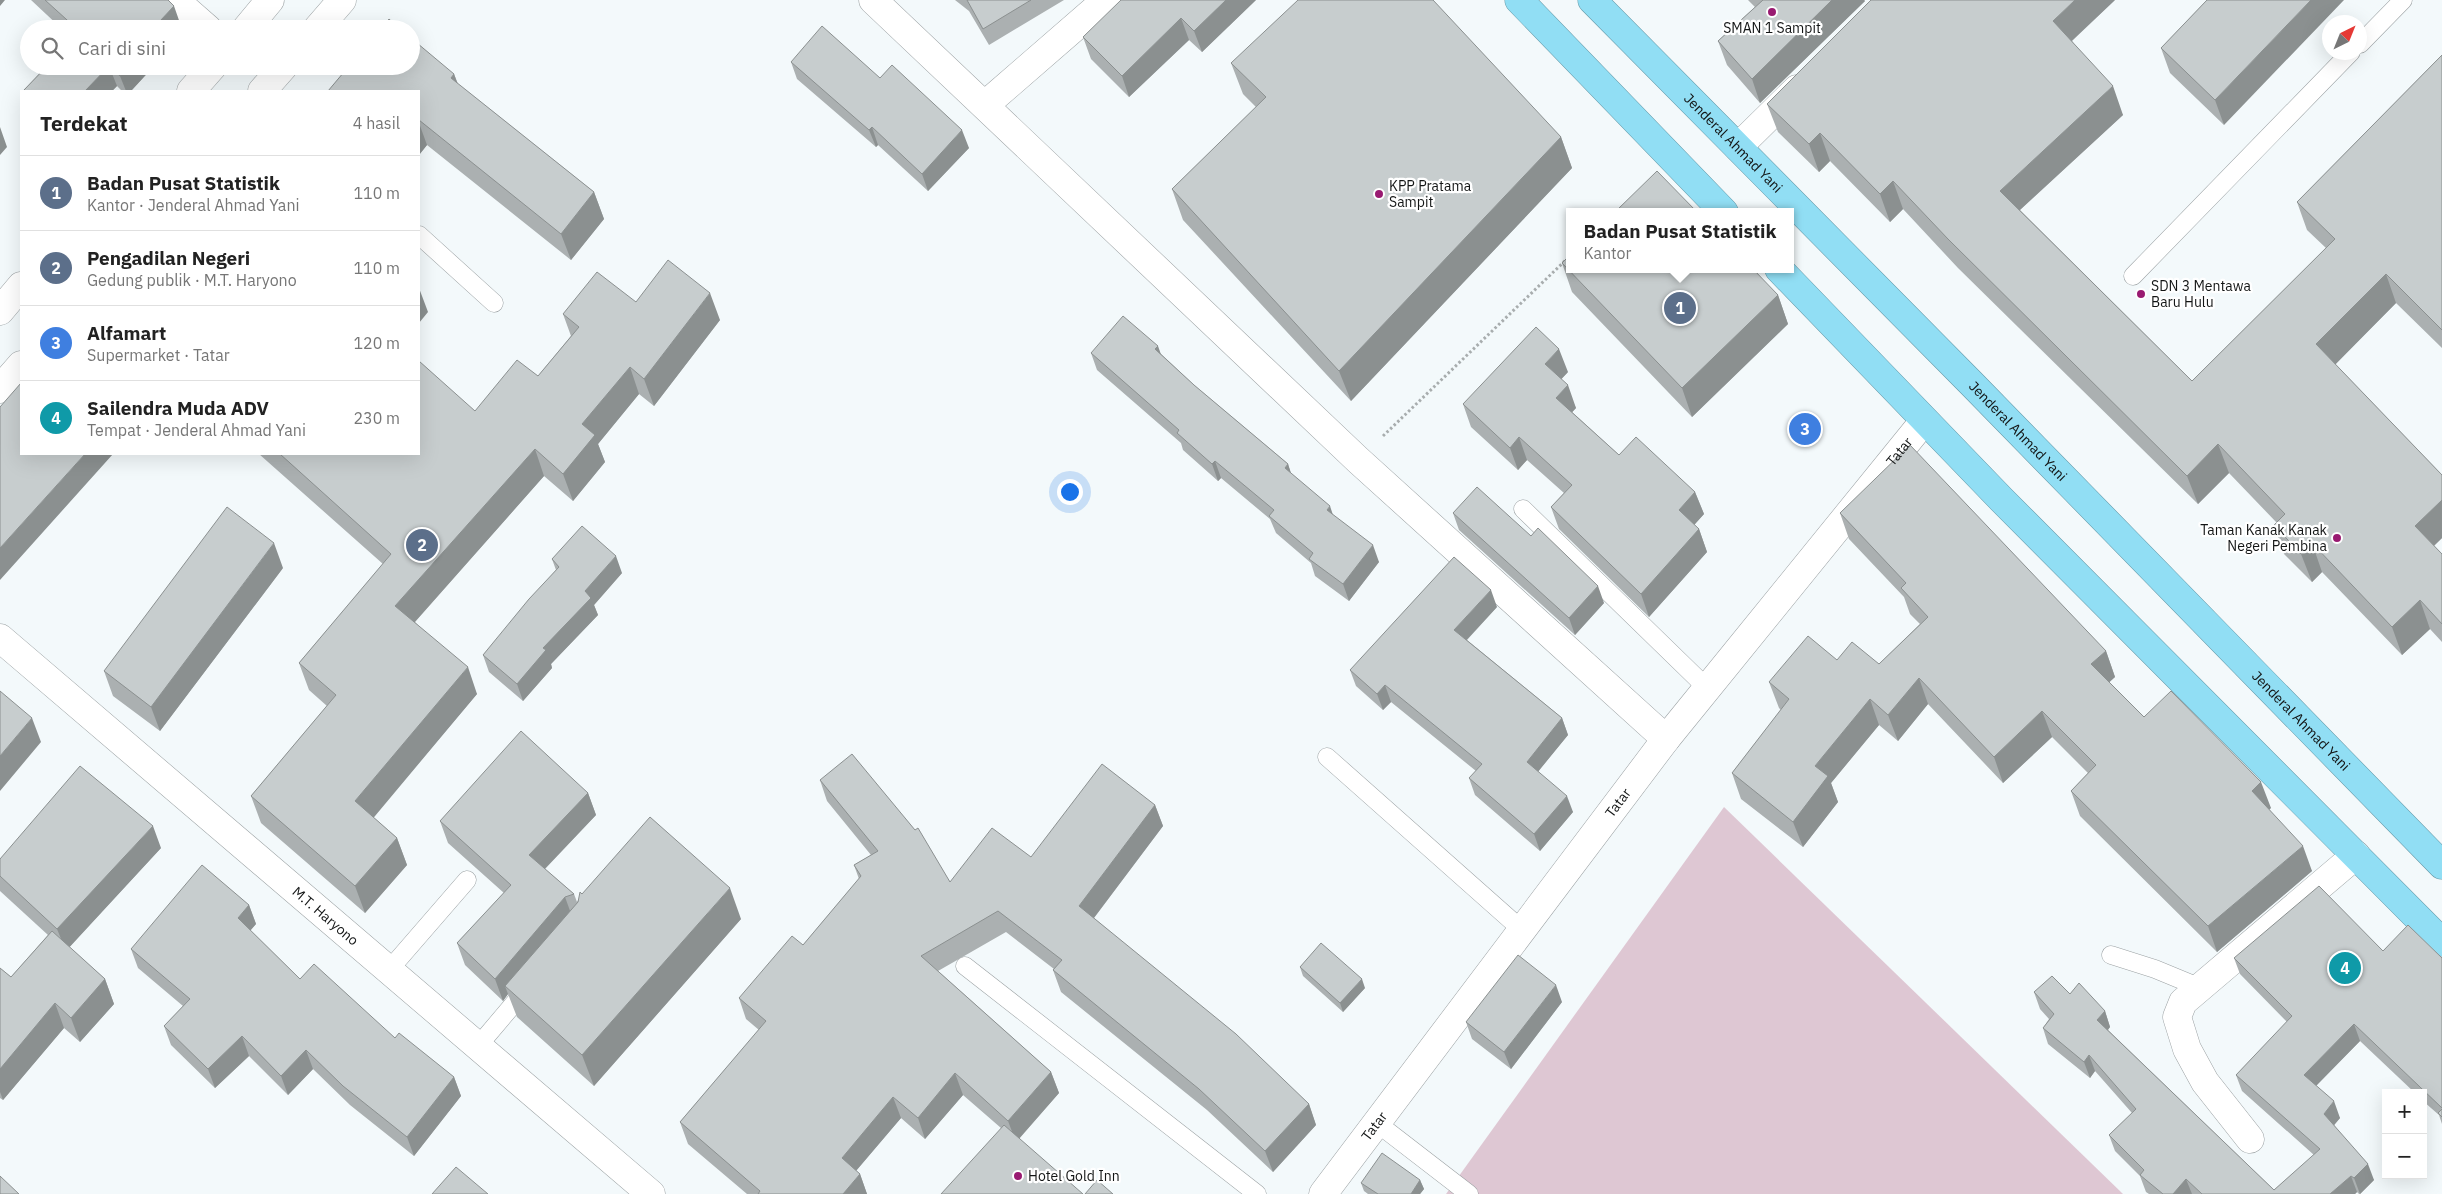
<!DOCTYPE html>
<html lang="id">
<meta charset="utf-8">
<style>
:root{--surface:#fff;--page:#f2f2f2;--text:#222;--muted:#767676;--line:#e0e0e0;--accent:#d93025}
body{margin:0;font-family:"IBM Plex Sans",sans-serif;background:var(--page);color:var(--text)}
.controls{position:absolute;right:15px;bottom:15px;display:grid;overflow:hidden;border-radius:0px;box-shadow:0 5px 20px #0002}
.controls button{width:45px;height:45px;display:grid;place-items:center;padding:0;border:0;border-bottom:1px solid var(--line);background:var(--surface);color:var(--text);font:25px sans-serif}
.compass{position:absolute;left:2322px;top:15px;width:45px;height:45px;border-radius:50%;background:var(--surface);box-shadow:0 5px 20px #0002;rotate:43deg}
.you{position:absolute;left:1069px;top:491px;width:18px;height:18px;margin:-12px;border:4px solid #fff;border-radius:50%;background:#1a73e8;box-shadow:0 0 0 8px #1a73e833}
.badge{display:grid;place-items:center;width:32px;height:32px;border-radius:50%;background:var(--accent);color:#fff;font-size:16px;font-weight:700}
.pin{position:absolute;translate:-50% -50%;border:2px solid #fff;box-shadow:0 1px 5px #0006}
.popup{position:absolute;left:1566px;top:208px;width:228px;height:65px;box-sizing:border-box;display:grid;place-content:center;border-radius:0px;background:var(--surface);filter:drop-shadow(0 1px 4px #0005);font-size:16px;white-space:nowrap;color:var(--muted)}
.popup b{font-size:19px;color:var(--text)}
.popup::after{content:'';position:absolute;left:50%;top:100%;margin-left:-10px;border:10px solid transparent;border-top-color:var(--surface)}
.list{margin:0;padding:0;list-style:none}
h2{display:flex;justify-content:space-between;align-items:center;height:65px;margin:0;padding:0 20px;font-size:21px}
h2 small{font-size:16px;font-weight:400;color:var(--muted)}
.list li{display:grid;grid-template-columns:32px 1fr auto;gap:15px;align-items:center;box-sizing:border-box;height:75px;padding:0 20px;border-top:1px solid var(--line)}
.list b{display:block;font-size:19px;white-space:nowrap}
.list p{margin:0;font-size:16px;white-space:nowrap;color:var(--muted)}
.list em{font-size:16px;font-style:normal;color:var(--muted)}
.icon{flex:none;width:28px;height:28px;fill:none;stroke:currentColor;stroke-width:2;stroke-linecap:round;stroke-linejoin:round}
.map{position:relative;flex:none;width:2442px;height:1194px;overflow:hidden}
.search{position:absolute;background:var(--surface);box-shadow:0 5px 20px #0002;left:20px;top:20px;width:400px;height:55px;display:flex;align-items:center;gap:12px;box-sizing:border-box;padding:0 18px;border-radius:28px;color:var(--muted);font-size:19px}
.panel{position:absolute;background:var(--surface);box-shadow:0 5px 20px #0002;left:20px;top:90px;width:400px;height:365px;border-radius:0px}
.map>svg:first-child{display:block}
.grass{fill:#dec7d3}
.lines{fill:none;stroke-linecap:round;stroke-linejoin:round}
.lane-casing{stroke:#9ba1a3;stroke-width:19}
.street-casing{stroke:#9ba1a3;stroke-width:29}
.secondary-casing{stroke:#9ba1a3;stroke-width:29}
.highway-casing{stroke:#6598a6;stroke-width:29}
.path{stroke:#a8adae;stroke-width:3;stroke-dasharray:2.5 2.5;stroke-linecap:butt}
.lane{stroke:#fff;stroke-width:18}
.street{stroke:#fff;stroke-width:28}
.secondary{stroke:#fff;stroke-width:28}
.highway{stroke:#91def4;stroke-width:28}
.wall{fill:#abb0b1}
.shaded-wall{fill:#8b9090}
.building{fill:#c7cdce;stroke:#8b9090}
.poi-dot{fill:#991a71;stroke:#fff;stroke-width:2}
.labels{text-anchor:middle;stroke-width:4.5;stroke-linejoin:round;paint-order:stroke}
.poi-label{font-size:14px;fill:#131515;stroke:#fff;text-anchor:start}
.street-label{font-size:14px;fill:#131515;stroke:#fff}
</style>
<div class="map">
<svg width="2442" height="1194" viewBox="0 0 2442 1194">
<rect width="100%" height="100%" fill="#f3f9fb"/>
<path class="grass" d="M1724,807L2123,1194H1446Z"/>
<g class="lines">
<defs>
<path id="lane" d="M2360,44L2403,0
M419,235L494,303
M2133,276L2351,52
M1523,509L1707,688
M1327,757L1522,930
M2111,955L2155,969L2201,988
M965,966L1257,1194
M389,970L467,880
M478,1046L528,987
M1377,1123L1469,1194"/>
<g id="street">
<path d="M175,0L208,29"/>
<path d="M873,0L1358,460L1666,739"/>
<path d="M985,105L1106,0"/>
<path d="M1738,147L1797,89"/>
<path d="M2250,1139L2205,1082L2187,1049L2177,1017L2183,1002L2356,855"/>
<path id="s1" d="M1323,1194L1666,739L1924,421"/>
</g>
<g id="secondary">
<path d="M246,29L270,0"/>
<path d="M317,29L342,0"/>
<path d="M191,91L213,66"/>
<path d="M262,91L284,66"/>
<path d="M0,311L21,286"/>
<path d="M0,389L21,365"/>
<path id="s2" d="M0,638L651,1194"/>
</g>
<g id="highway">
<path d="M1519,0L1724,212"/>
<path id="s3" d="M1592,0L1971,383L2442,865"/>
<path d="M1779,269L2001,499L2442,942"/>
</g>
</defs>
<use href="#lane" class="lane-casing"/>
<use href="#street" class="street-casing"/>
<use href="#secondary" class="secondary-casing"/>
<use href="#highway" class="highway-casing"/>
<path class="path" d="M1383,436L1570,256"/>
<use href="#lane" class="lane"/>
<use href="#street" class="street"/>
<use href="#secondary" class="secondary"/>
<use href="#highway" class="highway"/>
</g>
<path class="wall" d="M31,0H168L181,26L178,29H62Z
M955,0H1064L989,45L969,11Z
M1256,0L1202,52L1189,40L1129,97L1091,59L1083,37Z
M1748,0H1864L1865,1L1760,103L1727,65L1718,41L1755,7Z
M2115,0L2072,41L2123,115L2020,210L2192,381L2326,248L2307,230L2297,202L2442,55V348L2396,303L2335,364L2442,475V538L2434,546L2442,554V642L2430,629L2402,655L2322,572L2312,582L2284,554L2274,525L2277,523L2229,473L2198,504L1958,268L1903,209L1890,222L1830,161L1819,172L1778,132L1767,104Z
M2207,0L2224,125L2170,73L2161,48Z
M791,62L880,78L969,148L928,191L878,145L876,147L797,79Z
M1231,63L1561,137L1572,168L1351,401L1183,220L1172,189L1256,107L1243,94Z
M47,66H154L131,91H122L117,86L112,91H25L24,90Z
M454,74L458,84L594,192L604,219L571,260L427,145L419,155V91Z
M1562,263L1778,295L1788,324L1692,417L1572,292Z
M636,302L720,320L654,406L639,394L598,444L605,462L573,501L544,476L415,622L477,694L373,817L397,838L407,865L365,913L261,823L251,796L327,706L309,690L299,663L383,564L259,454H419L475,411L538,376L571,336L563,314Z
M1091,353H1160L1194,385L1288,464L1291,474L1379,562L1349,601L1315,576L1311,563L1276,533L1270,519L1221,478L1218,481L1183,450L1181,443L1097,370Z
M1568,372L1561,379L1576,408L1572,412L1619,455L1695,492L1704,514L1694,525L1699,529L1707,552L1649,617L1559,529L1551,507L1564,493L1527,460L1518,470L1471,427L1463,404Z
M1453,513L1604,603L1575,635L1459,530Z
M1840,513L2106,651L2115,677L2109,682L2144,717L2271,808L2269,809L2312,871L2217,952L2080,816L2071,791L2088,773L2052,737L2003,783L1928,704L1898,741L1879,725L1831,783L1838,802L1803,847L1741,799L1732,773L1781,710L1779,708L1769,682L1837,660L1879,664L1920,624L1910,614L1904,597L1849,539Z
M552,559L622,573L594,605L598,615L551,664L552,668L523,701L489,672L483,655L556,570Z
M283,568L160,731L113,696L104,671Z
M1497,607L1467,640L1562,718L1568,735L1538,771L1573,812L1540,851L1475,795L1469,778L1476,771L1391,702L1383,710L1356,686L1350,670Z
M820,780L950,882L1031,857L1155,805L1163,826L1094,918L1309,1104L1316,1125L1273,1172L1207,1110L1061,992L1053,970L1054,969L1006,932L938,971L1051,1072L1059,1093L1019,1139L1001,1128L963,1095L925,1139L901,1118L856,1171L860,1174L867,1194H747L688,1144L680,1122L759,1030L746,1019L739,998L803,945L859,879L854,865L871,855L827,801Z
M588,793L596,815L545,869L574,894L577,902L582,894L741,919L594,1086L517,1017L508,994L503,1001L465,965L457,943L504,893L448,843L440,821Z
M161,848L69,947L105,979L114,1004L80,1042L64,1028L3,1100L0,1098V968L11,977L48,935L0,891V859Z
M249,905L256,924L250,930L300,979L395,1038L454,1077L461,1096L414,1156L350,1105L313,1069L288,1095L249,1056L215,1088L171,1045L164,1026L183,1006L138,968L131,949Z
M2383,951L2442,958V1124L2439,1115L2423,1101V1093H2415L2360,1041L2316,1086L2340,1118L2334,1125L2374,1180L2360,1194H2359L2357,1192L2355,1194H2149L2146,1192L2140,1176L2115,1151L2109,1135L2132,1113L2095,1071L2090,1078L2048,1044L2043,1028L2049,1019L2040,1009L2034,992L2070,994L2105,1011L2110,1027L2108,1030L2274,1190L2314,1155L2242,1091L2236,1075L2287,1022L2240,974L2234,958Z
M1300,967L1365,988L1343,1012L1303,976Z
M1562,1002L1511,1069L1472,1039L1466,1022Z
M1420,1180L1424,1189L1420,1194H1368L1364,1191L1361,1183Z"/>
<path class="shaded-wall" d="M0,0H5L0,6Z
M1226,0H1256L1202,52L1194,31Z
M1832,0H1864L1865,1L1760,103L1752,79Z
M2075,0H2115L2063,49L2053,21Z
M2311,0H2344L2224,125L2215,100Z
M174,6L181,26L178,29H162L160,21Z
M1181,18L1189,40L1129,97L1122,76Z
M109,66L117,86L112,91H85Z
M128,66H154L131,91H126L120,76Z
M454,74L464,101L451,78Z
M2113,86L2123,115L2010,219L2000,191Z
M419,123L427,145L419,155Z
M0,127L7,147L0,155Z
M872,127L878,145L876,147L869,130Z
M962,130L969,148L928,191L922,174Z
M1820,133L1830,161L1819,172L1809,144Z
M1561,137L1572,168L1351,401L1339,371Z
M1893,181L1903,209L1890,222L1880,194Z
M594,192L604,219L571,260L561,234Z
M2386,274L2396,303L2327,373L2316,344Z
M419,288L428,312L419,323Z
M710,293L720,320L654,406L644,379Z
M1778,295L1788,324L1692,417L1682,388Z
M1158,346L1164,363L1155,349Z
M1559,349L1568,372L1554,387L1545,364Z
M630,367L639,394L598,444L605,462L573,501L563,474L582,424Z
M1568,385L1576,408L1564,421L1556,398Z
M1519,437L1527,460L1518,470L1510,448Z
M2218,444L2229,473L2198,504L2187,476Z
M535,449L544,476L405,633L395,606Z
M85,454H113L0,580V548Z
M1215,461L1221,478L1218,481L1212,464Z
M1288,464L1294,482L1285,468Z
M1695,492L1704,514L1687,533L1679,510Z
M2442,500V538L2425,554L2415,526Z
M1330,506L1336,524L1327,510Z
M1699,529L1707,552L1649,617L1641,594Z
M274,543L283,568L160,731L151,707Z
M2312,543L2322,572L2312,582L2301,554Z
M1373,545L1379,562L1349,601L1343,584Z
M616,556L622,573L594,605L598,615L551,664L552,668L523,701L517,684L585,591Z
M1598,586L1604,603L1575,635L1569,618Z
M1491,590L1497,607L1460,647L1454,630Z
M2420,600L2430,629L2402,655L2392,627Z
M2106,651L2115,677L2101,690L2091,664Z
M468,667L477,694L365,828L355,801Z
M1919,678L1928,704L1898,741L1888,715Z
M1385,685L1391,702L1383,710L1377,694Z
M1870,699L1879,725L1831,783L1838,802L1803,847L1793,822L1815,766Z
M2042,711L2052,737L2003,783L1994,757Z
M32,718L41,742L0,791V756Z
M1562,718L1568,735L1533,778L1527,762Z
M2261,782L2271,808L2261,817L2252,791Z
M588,793L596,815L537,877L529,855Z
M1567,796L1573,812L1540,851L1534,834Z
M1155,805L1163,826L1087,927L1079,906Z
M153,826L161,848L66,951L57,929Z
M397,838L407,865L365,913L355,886Z
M2303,846L2312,871L2217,952L2208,926Z
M730,888L741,919L594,1086L582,1055Z
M565,897L573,919L505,986L508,994L503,1001L495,979Z
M249,905L256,924L245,937L238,918Z
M105,979L114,1004L80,1042L71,1018Z
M1362,979L1365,988L1343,1012L1340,1003Z
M1556,985L1562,1002L1511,1069L1504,1052Z
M55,1003L64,1028L3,1100L0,1092V1069Z
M2105,1011L2110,1027L2103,1036L2097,1020Z
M2354,1024L2360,1041L2310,1092L2304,1075Z
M242,1036L249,1056L215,1088L208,1069Z
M306,1050L313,1069L288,1095L281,1076Z
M2089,1055L2095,1071L2090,1078L2084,1062Z
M1051,1072L1059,1093L1016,1142L1008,1121Z
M955,1073L963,1095L925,1139L918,1118Z
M454,1077L461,1096L414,1156L407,1137Z
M893,1097L901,1118L849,1179L842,1158Z
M2334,1101L2340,1118L2330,1130L2324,1114Z
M1309,1104L1316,1125L1273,1172L1265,1151Z
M2368,1164L2374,1180L2360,1194L2354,1178Z
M860,1174L867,1194H843Z
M2351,1176L2357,1192L2355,1194H2330Z
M2186,1179L2192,1194H2173Z
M1420,1180L1424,1189L1420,1194H1411Z"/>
<path class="building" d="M45,0H168L174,6L160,21L165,25L162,29H77Z
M967,0H1031L983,29Z
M1121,0H1226L1194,31L1181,18L1122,76L1083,37Z
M1298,0H1433L1561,137L1339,371L1172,189L1266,97L1231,63Z
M1763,0H1832L1752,79L1718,41Z
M1871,0H2075L2053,21L2113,86L2000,191L2192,381L2335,239L2297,202L2442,55V330L2386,274L2316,344L2442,475V500L2415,526L2442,554V624L2420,600L2392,627L2312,543L2301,554L2274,525L2285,514L2218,444L2187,476L1948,239L1893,181L1880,194L1820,133L1809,144L1767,104Z
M2207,0H2311L2215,100L2161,48Z
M389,19L400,29H381Z
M822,26L880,78L892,65L962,130L922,174L872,127L869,130L791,62Z
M411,38L454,74L451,78L594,192L561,234L419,120V91H328L349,66H411Z
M47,66H128L120,76L109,66L85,91H26L24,90Z
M1657,171L1697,212H1615Z
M1570,255V269H1753L1778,295L1682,388L1562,263Z
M668,260L710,293L644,379L630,367L582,424L595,435L563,474L535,449L395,606L468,667L355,801L397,838L355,886L251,796L336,695L299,663L391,554L280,454H419V361L475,411L517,360L538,376L579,327L563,314L597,272L636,302Z
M1123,316L1158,346L1155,349L1194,385L1288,464L1285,468L1330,506L1327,510L1373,545L1343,584L1309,559L1313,553L1269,516L1274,510L1215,461L1212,464L1177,433L1179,430L1091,353Z
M1536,327L1559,349L1545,364L1568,385L1556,398L1619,455L1636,437L1695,492L1679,510L1699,529L1641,594L1551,507L1572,485L1519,437L1510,448L1463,404Z
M21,383V454H85L0,548V407Z
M1910,445L2106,651L2091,664L2144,717L2171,691L2261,782L2252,791L2303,846L2208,926L2071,791L2096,765L2042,711L1994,757L1919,678L1888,715L1870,699L1815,766L1828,776L1793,822L1732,773L1789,699L1769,682L1808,636L1837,660L1852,642L1879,664L1928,617L1901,588L1906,583L1840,513Z
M1477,487L1531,536L1538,528L1598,586L1569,618L1453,513Z
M227,507L274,543L151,707L104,671Z
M582,526L616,556L585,591L591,598L543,648L546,650L517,684L483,655L529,599L559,567L552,559Z
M1454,557L1491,590L1454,630L1562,718L1527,762L1567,796L1534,834L1469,778L1482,764L1385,685L1377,694L1350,670Z
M0,691L32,718L0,756Z
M521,731L588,793L529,855L574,894L565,897L495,979L457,943L511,885L440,821Z
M852,754L915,830L918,828L950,882L992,828L1031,857L1102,764L1155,805L1079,906L1236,1034L1309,1104L1265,1151L1199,1089L1053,970L1062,960L998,911L921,956L1051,1072L1008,1121L955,1073L918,1118L893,1097L842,1158L860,1174L843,1194H758L760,1191L680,1122L766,1021L739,998L792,936L803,945L861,876L854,865L878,851L820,780Z
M80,766L153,826L57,929L0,876V859Z
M650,817L730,888L582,1055L505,986L578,902L580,892L582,894Z
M202,865L249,905L238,918L300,979L314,964L395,1038L399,1033L454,1077L407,1137L343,1086L306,1050L281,1076L242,1036L208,1069L164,1026L190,999L131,949Z
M2319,886L2383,951L2408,925L2442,958V1108L2354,1024L2304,1075L2334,1101L2324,1114L2368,1164L2354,1178L2351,1176L2330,1194H2202L2186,1179L2173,1194H2163L2140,1175L2144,1170L2109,1135L2136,1109L2089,1055L2084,1062L2043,1028L2054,1014L2034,992L2052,976L2070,994L2079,983L2105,1011L2097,1020L2274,1190L2320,1149L2236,1075L2292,1016L2234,958Z
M52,931L105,979L71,1018L55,1003L0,1069V968L11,977Z
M1321,943L1362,979L1340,1003L1300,967Z
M1518,955L1556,985L1504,1052L1466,1022Z
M2442,1109V1117L2438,1113Z
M1004,1125L1083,1194H941Z
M1382,1153L1420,1180L1411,1194H1378L1361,1183Z
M456,1167L488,1194H432Z
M0,1176L19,1194H0Z
M1097,1180L1113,1194H1085Z"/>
<g class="poi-dot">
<circle cx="1772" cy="12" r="5"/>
<circle cx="1379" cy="194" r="5"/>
<circle cx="2141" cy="294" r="5"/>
<circle cx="2337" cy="538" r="5"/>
<circle cx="1018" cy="1176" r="5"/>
</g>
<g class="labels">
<g class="poi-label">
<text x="1772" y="33" text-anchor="middle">SMAN 1 Sampit</text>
<text x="1389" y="191">KPP Pratama<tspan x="1389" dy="16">Sampit</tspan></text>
<text x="2151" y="291">SDN 3 Mentawa<tspan x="2151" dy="16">Baru Hulu</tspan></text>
<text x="2327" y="535" text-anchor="end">Taman Kanak Kanak<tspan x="2327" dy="16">Negeri Pembina</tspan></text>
<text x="1028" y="1181">Hotel Gold Inn</text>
</g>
<g class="street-label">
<text dy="5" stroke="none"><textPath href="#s3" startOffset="201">Jenderal Ahmad Yani</textPath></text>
<text dy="5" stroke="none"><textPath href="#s3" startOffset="606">Jenderal Ahmad Yani</textPath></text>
<text dy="5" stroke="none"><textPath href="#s1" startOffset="940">Tatar</textPath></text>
<text dy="5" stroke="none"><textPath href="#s3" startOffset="1011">Jenderal Ahmad Yani</textPath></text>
<text dy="5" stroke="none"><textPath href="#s1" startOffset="490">Tatar</textPath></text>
<text dy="5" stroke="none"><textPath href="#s2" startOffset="428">M.T. Haryono</textPath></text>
<text dy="5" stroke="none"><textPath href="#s1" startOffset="85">Tatar</textPath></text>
</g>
</g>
</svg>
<div class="controls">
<button>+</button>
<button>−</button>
</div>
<svg class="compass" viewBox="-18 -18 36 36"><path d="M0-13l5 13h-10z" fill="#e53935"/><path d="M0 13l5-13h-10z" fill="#767676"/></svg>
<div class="you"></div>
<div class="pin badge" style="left:1680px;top:308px;background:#5c6f8a">1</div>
<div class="popup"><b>Badan Pusat Statistik</b>Kantor</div>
<div class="pin badge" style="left:422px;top:545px;background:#5c6f8a">2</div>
<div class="pin badge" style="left:1805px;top:429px;background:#3f7fe0">3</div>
<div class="pin badge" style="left:2345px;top:968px;background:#0f9aa8">4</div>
<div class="search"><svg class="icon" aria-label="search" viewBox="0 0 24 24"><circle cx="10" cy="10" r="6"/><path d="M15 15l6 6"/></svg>Cari di sini</div>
<section class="panel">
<h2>Terdekat<small>4 hasil</small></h2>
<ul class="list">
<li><span class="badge" style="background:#5c6f8a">1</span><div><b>Badan Pusat Statistik</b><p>Kantor · Jenderal Ahmad Yani</p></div><em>110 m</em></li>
<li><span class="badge" style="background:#5c6f8a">2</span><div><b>Pengadilan Negeri</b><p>Gedung publik · M.T. Haryono</p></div><em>110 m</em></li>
<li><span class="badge" style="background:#3f7fe0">3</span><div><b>Alfamart</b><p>Supermarket · Tatar</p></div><em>120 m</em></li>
<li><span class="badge" style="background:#0f9aa8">4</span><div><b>Sailendra Muda ADV</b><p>Tempat · Jenderal Ahmad Yani</p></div><em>230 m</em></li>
</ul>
</section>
</div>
